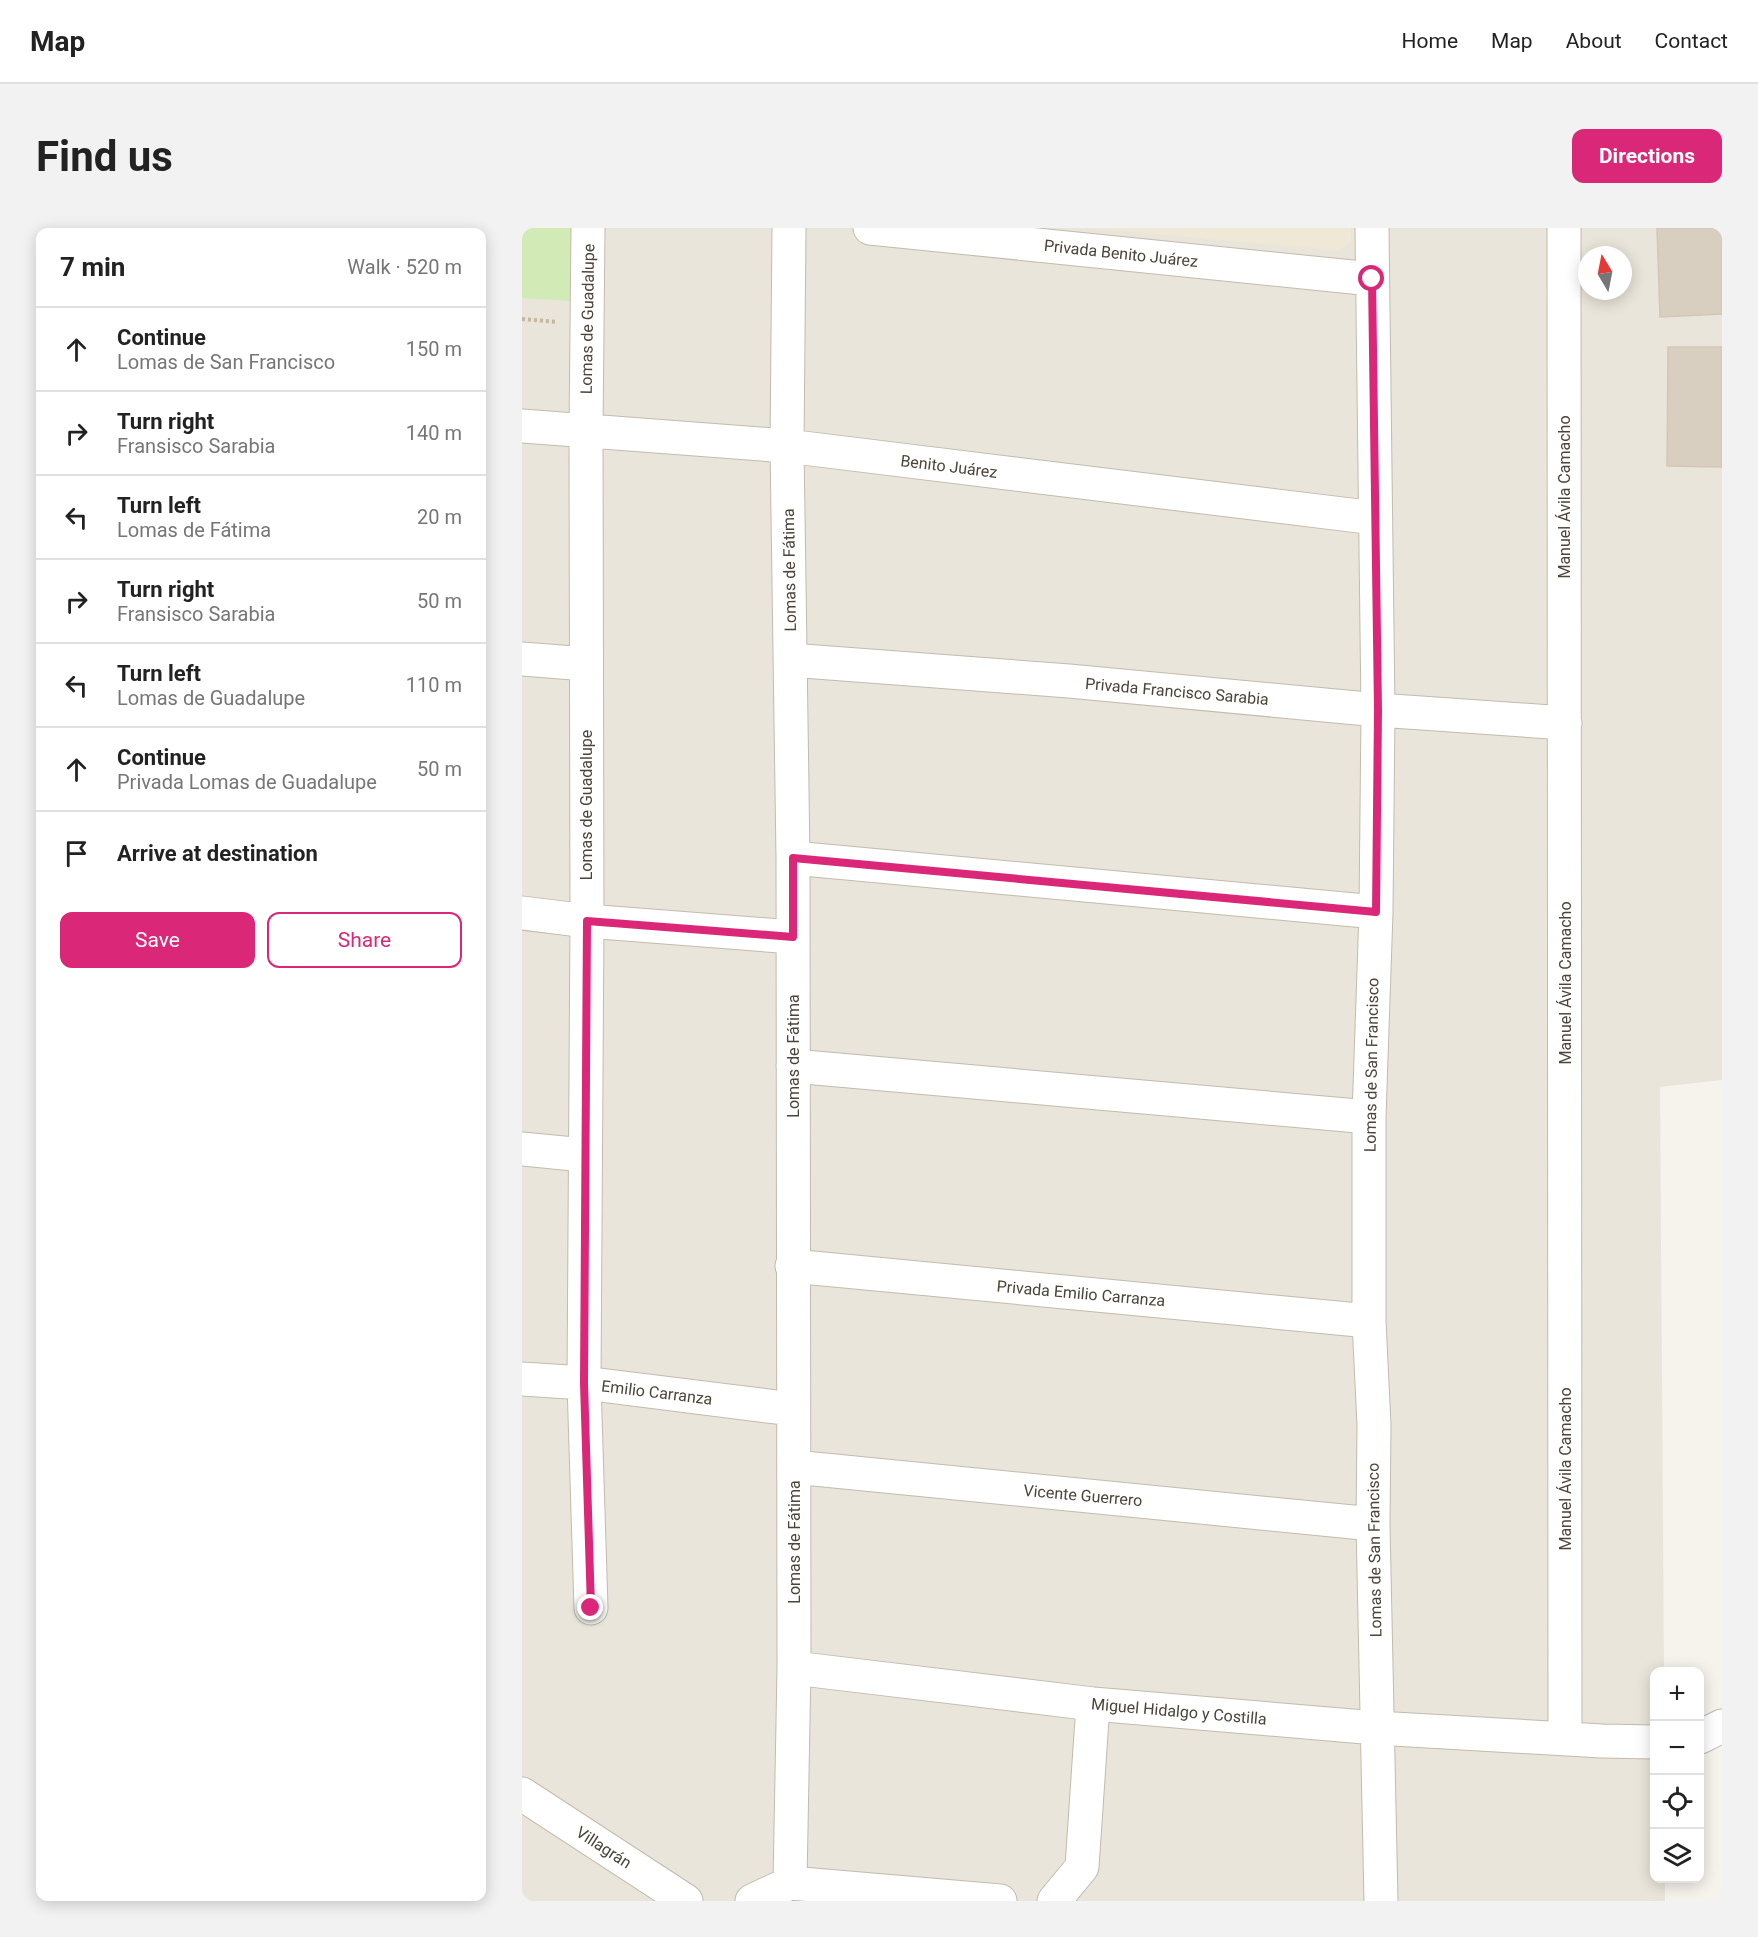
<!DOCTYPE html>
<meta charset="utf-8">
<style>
:root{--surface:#fff;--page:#f2f2f2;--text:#222;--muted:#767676;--line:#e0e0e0;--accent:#db2777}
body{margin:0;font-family:Roboto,sans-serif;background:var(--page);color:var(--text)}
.controls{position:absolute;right:18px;bottom:18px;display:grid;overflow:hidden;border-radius:12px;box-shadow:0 3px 15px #0003}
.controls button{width:54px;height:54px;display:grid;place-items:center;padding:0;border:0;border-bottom:2px solid var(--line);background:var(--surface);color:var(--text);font:30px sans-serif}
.compass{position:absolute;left:1056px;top:18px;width:54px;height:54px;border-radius:50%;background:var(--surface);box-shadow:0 3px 15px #0003;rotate:350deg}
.stop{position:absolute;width:18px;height:18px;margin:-14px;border:4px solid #db2777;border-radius:50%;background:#fff}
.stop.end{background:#db2777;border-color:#fff;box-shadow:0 2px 6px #0008}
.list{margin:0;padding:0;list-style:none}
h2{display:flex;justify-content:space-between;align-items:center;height:78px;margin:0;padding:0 24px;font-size:26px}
h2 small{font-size:20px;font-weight:400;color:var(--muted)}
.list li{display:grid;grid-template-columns:39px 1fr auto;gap:18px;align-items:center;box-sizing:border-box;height:84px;padding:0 24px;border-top:2px solid var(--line)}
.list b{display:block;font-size:22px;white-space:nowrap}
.list p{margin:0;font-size:20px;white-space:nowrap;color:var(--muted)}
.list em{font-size:20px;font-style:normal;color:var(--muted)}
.actions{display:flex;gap:12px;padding:18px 24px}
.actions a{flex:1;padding:14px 0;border:2px solid var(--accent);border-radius:12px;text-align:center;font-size:21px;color:var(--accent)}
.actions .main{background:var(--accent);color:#fff}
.icon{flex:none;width:33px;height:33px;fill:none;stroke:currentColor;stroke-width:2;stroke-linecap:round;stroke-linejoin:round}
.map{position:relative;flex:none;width:1200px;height:1673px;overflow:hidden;border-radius:12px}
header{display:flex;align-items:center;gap:36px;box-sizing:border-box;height:84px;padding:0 30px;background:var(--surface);border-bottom:2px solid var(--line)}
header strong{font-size:28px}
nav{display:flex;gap:33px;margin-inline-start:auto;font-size:21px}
.intro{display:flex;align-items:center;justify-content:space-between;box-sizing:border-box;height:144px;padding:0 36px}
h1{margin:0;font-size:42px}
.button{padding:15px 27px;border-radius:12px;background:var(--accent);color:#fff;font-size:21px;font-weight:700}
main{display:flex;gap:36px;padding:0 36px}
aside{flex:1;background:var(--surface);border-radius:12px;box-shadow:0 3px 15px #0003}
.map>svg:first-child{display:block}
.residential{fill:#eae5da;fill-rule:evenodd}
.education{fill:#efe8d6}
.green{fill:#d2eab5}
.building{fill:#d8cfc1;stroke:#d3c7b4;stroke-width:1.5}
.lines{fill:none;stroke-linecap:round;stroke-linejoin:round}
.minor-casing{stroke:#c2bbae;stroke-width:35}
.path{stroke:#c4b79f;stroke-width:4;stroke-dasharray:3 3;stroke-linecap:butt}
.minor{stroke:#fff;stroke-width:33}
.route{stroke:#db2777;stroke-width:8}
.labels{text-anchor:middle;stroke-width:4.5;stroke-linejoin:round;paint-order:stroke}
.street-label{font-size:16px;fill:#4b4439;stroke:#fff}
</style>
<header>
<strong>Map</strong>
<nav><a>Home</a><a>Map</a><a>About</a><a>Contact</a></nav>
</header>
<div class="intro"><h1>Find us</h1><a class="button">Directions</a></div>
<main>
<aside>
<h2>7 min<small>Walk · 520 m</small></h2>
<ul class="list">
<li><svg class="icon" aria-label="ahead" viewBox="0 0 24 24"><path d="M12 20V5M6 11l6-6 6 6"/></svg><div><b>Continue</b><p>Lomas de San Francisco</p></div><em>150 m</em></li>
<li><svg class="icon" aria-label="right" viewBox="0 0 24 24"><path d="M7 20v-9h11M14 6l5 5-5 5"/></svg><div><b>Turn right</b><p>Fransisco Sarabia</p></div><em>140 m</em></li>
<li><svg class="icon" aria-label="left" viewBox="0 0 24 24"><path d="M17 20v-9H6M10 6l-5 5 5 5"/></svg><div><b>Turn left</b><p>Lomas de Fátima</p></div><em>20 m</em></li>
<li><svg class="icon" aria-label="right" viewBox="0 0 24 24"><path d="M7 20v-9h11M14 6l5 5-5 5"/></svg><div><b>Turn right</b><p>Fransisco Sarabia</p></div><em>50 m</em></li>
<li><svg class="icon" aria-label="left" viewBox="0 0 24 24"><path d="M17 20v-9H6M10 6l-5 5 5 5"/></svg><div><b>Turn left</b><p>Lomas de Guadalupe</p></div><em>110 m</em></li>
<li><svg class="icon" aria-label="ahead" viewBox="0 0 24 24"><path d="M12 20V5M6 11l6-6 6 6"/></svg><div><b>Continue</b><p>Privada Lomas de Guadalupe</p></div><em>50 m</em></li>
<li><svg class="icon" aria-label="arrive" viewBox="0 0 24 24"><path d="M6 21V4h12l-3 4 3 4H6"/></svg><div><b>Arrive at destination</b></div></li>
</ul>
<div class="actions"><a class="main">Save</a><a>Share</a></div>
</aside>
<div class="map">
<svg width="1200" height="1673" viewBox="0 0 1200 1673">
<rect width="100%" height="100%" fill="#f6f3ec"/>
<path class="residential" d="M0,0H1200V852L1138,859L1142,1443L1132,1444V1650L1143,1651V1673H0ZM1065,27H1101V63H1065Z"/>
<path class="education" d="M564,0H829V14L816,22Z"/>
<path class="green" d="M0,0H49V73L0,70Z"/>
<path class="building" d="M1135,0H1200V86L1138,89Z
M1146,119H1200V239L1145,238Z"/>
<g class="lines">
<defs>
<path id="minor" d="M66,0L64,204L65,693L62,1155L69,1380
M267,0L265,218L271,630L272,1440L268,1655
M348,0L850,51
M850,0L856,482L854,684L847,889V1093L852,1197L851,1296L859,1673
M1042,0L1043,1511
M0,198L265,218L853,290
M0,431L64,436
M268,432L547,453L856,482L1043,495
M271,630L854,684
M0,685L65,693L271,709
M271,838L847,889
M0,921L62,927
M270,1038L847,1093
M0,1151L62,1155L270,1181
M272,1239L851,1296
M272,1440L571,1476L854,1500L1080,1513L1132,1514
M1178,1509L1200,1498
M0,1566L164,1673
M230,1673L268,1655L478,1673
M532,1673L560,1639L571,1476"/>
</defs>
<use href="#minor" class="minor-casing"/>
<path class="path" d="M0,91L35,94"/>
<use href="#minor" class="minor"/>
</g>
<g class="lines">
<path class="route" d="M69,1380L62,1155L65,693L271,709V630L854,684L856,482L850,51"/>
</g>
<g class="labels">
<g class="street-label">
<text transform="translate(599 25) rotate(6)" y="6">Privada Benito Juárez</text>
<text transform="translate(65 91) rotate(-89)" y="6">Lomas de Guadalupe</text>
<text transform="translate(427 238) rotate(7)" y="6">Benito Juárez</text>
<text transform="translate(1042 269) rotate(-90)" y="6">Manuel Ávila Camacho</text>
<text transform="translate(267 342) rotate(-91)" y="6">Lomas de Fátima</text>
<text transform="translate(655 463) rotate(5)" y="6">Privada Francisco Sarabia</text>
<text transform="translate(64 577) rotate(-90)" y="6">Lomas de Guadalupe</text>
<text transform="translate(1043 755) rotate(-90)" y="6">Manuel Ávila Camacho</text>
<text transform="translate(271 828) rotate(-90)" y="6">Lomas de Fátima</text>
<text transform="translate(849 837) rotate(-89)" y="6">Lomas de San Francisco</text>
<text transform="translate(559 1065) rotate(5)" y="6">Privada Emilio Carranza</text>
<text transform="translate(135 1164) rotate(7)" y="6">Emilio Carranza</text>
<text transform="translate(1043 1241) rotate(-90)" y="6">Manuel Ávila Camacho</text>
<text transform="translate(561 1267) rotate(5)" y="6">Vicente Guerrero</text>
<text transform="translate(272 1314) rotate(-90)" y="6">Lomas de Fátima</text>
<text transform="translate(852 1322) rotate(-91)" y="6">Lomas de San Francisco</text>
<text transform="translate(657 1483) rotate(5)" y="6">Miguel Hidalgo y Costilla</text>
<text transform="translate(82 1619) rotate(33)" y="6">Villagrán</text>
</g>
</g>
</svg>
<div class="controls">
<button>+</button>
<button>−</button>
<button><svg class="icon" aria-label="locate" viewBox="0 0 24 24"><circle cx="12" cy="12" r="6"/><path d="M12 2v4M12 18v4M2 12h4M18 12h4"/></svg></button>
<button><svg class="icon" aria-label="layers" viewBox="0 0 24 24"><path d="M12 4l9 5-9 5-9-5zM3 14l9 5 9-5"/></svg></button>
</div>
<svg class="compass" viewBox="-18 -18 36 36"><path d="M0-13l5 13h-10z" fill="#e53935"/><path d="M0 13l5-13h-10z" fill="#767676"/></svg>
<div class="stop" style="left:850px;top:51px"></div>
<div class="stop end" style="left:69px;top:1380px"></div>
</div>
</main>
